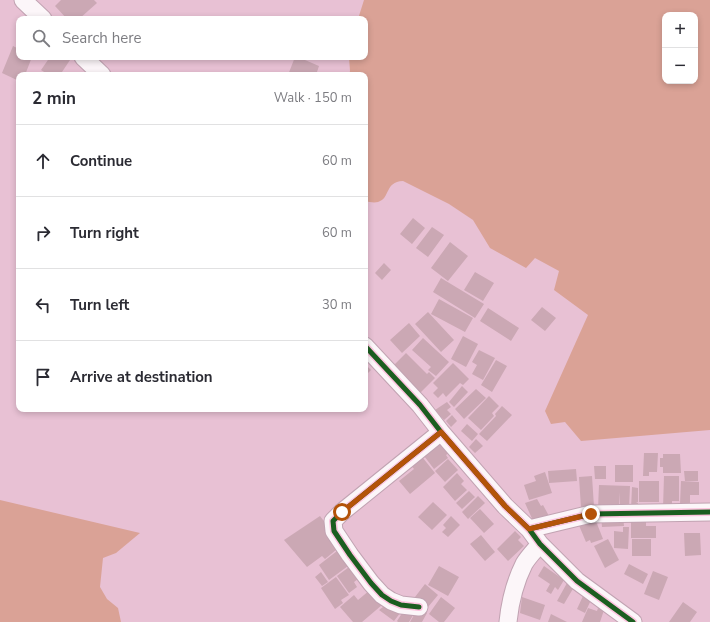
<!DOCTYPE html>
<meta charset="utf-8">
<style>
:root{--surface:#fff;--page:#f7f7f7;--text:#2b2b33;--muted:#7c7c81;--line:#e1e1e2}
body{margin:0;font-family:"Nunito Sans",sans-serif;background:var(--page);color:var(--text)}
.controls{position:absolute;right:12px;top:12px;display:grid;overflow:hidden;border-radius:8px;box-shadow:0 2px 6px #0003}
.controls button{width:36px;height:36px;display:grid;place-items:center;padding:0;border:0;border-bottom:1px solid var(--line);background:var(--surface);color:var(--text);font:20px sans-serif}
.stop{position:absolute;width:12px;height:12px;margin:-9px;border:3px solid #b45309;border-radius:50%;background:#fff}
.stop.end{background:#b45309;border-color:#fff;box-shadow:0 1px 4px #0008}
.list{margin:0;padding:0;list-style:none}
h2{display:flex;justify-content:space-between;align-items:center;height:52px;margin:0;padding:0 16px;font-size:17px}
h2 small{font-size:13px;font-weight:400;color:var(--muted)}
.list li{display:grid;grid-template-columns:26px 1fr auto;gap:12px;align-items:center;box-sizing:border-box;height:72px;padding:0 16px;border-top:1px solid var(--line)}
.list b{display:block;font-size:15px;white-space:nowrap}
.list em{font-size:13px;font-style:normal;color:var(--muted)}
.icon{flex:none;width:22px;height:22px;fill:none;stroke:currentColor;stroke-width:2;stroke-linecap:round;stroke-linejoin:round}
.map{position:relative;flex:none;width:710px;height:622px;overflow:hidden}
.search{position:absolute;background:var(--surface);box-shadow:0 2px 6px #0003;left:16px;top:16px;width:352px;height:44px;display:flex;align-items:center;gap:10px;box-sizing:border-box;padding:0 14px;border-radius:8px;color:var(--muted);font-size:15px}
.panel{position:absolute;background:var(--surface);box-shadow:0 2px 6px #0003;left:16px;top:72px;width:352px;height:340px;border-radius:8px}
.map>svg:first-child{display:block}
.green{fill:#daa296;fill-rule:evenodd}
.building{fill:#cba8b4}
.lines{fill:none;stroke-linecap:round;stroke-linejoin:round}
.minor-casing{stroke:#c1a3b2;stroke-width:19}
.minor{stroke:#fcf6f9;stroke-width:17}
.cycleway-casing{stroke:#fdc3de;stroke-width:8}
.cycleway{stroke:#1b5e20;stroke-width:5}
.route{stroke:#b45309;stroke-width:5}
</style>
<div class="map">
<svg width="710" height="622" viewBox="0 0 710 622">
<rect width="100%" height="100%" fill="#e8c1d4"/>
<path class="green" d="M364,0H710V430L581,441L565,422L551,424L545,411L588,315L554,290L559,271L535,258L526,268L490,248L473,220L449,204L403,181C384,182 391,198 378,202C374,203 369,202 365,201V75H349L350,71L349,57H365V19H358ZM665,15H695V81H665Z
M0,500L140,533L116,553L103,558L100,587L107,599L118,608L121,622H0Z"/>
<path class="building" d="M61,0H94L97,3L79,19H67L55,6Z
M13,46L19,49V57H32L25,75H19V81L2,73Z
M50,57H72L60,75H49L41,70Z
M295,57H298L319,66L316,75H288Z
M413,218L425,228L412,244L400,234Z
M432,227L444,235L428,257L416,248Z
M450,242L468,256L448,281L431,268Z
M384,263L391,270L382,280L375,273Z
M475,272L494,283L483,301L464,290Z
M441,278L484,304L475,318L433,292Z
M439,299L473,318L465,332L431,314Z
M542,307L556,318L545,331L531,320Z
M488,308L519,328L511,341L480,321Z
M428,312L454,340L441,352L415,324Z
M409,323L420,336L402,353L390,340Z
M463,336L478,344L466,367L451,359Z
M423,338L449,362L436,376L428,370L431,367L412,350Z
M479,350L495,358L483,380L472,374L477,365L472,362Z
M406,353L427,374L429,372L435,378L420,393L393,366Z
M496,360L507,366L492,392L481,385Z
M453,363L469,379L463,385L460,383L446,397L443,393L438,398L433,393L438,388L433,383Z
M365,364L371,370L365,376Z
M462,386L468,392L454,407L449,402Z
M476,389L486,398L464,419L455,409Z
M489,396L499,406L492,413L494,416L481,430L468,418Z
M447,402L451,407L447,410L451,414L444,420L435,410Z
M502,406L512,415L487,441L479,434L496,416L495,414Z
M452,415L457,421L451,427L446,421Z
M467,424L478,434L472,441L461,431Z
M476,439L483,446L475,453L469,447Z
M439,440L449,453L446,455L448,458L434,469L421,452Z
M419,453L435,473L410,494L399,481L414,469L408,462Z
M644,453H658L657,472H649V476H643Z
M663,454H680L681,473H663V467H660V458H663Z
M448,459L458,470L445,482L435,471Z
M615,465H633V482H615Z
M594,466H606V479H595Z
M576,469L577,481L549,483L548,471Z
M684,471H698V481H685Z
M545,472L552,493L529,500L524,485L536,481L534,476Z
M457,473L464,481L461,484L467,490L455,501L443,487Z
M592,476L594,507L581,508L579,477Z
M664,476H679V501H672V508H663Z
M639,481H659V502H639Z
M681,481L699,482V495H690V505L680,504Z
M599,485L630,486L629,509H620V492L619,509L598,508Z
M632,487L638,488V502L636,503H638V509H631Z
M469,491L475,497L462,509L456,503Z
M478,496L485,503L468,519L462,512Z
M537,499L541,506L543,505L549,516L534,523L525,503Z
M433,502L447,515L432,530L418,517Z
M480,509L494,524L484,533L470,518Z
M623,515L624,526L602,527L601,516Z
M320,516L342,545L325,559L322,556L307,567L284,540Z
M451,516L460,525L448,537L442,532L446,528L443,525Z
M594,516L603,539L591,543L590,540L586,542L578,523Z
M646,518V526H656V538H631V519Z
M623,527H629L628,549L614,548V531L623,532Z
M515,531L521,537L518,540L524,546L508,561L497,549Z
M684,533H700L701,555L685,556Z
M481,535L495,552L485,561L470,544Z
M608,539L619,560L605,568L594,546Z
M632,539H651V556H632Z
M337,551L348,566L329,580L319,565Z
M353,564L362,576L354,582L357,587L349,593L337,576Z
M629,564L648,574L643,584L624,574Z
M439,566L459,577L448,596L428,585Z
M544,566L564,580L558,590L555,587L551,594L546,591L550,584L538,576Z
M653,571L668,577L659,600L644,594Z
M321,572L328,582L322,586L315,577Z
M336,577L349,595L341,600L343,603L335,609L321,588Z
M567,583L574,587L564,604L557,601Z
M425,584L438,595L428,607L415,597Z
M370,590L382,605L362,622H353L340,607L354,595L358,600Z
M583,596L591,600L585,613L577,609Z
M441,597L455,608L444,622H439L429,614Z
M522,597L545,605L540,620L520,613Z
M391,601L404,608L394,621L379,610Z
M683,602L697,612L690,622H669Z
M406,607L415,612L409,622H398L397,621Z
M418,608L427,613L422,622H410Z
M588,608L597,611L598,608L604,610L600,622H582Z
M551,614L567,622H548Z"/>
<g class="lines">
<defs>
<path id="minor" d="M23,0L43,19
M83,57L102,75
M365,346L420,405L441,432L505,506L529,529L540,544L577,581L633,622
M529,529L591,514L710,512
M419,607L401,605L391,601L382,595L371,583L350,555L334,531L333,521L342,512L441,432
M508,622C510,602 515,582 524,564C528,557 535,550 540,544"/>
</defs>
<use href="#minor" class="minor-casing"/>
<use href="#minor" class="minor"/>
<defs>
<path id="cycleway" d="M365,346L420,405L441,432L505,506L529,529L540,544L577,581L633,622
M529,529L591,514L710,512
M419,607L401,605L391,601L382,595L371,583L350,555L334,531L333,521L342,512L441,432"/>
</defs>
<use href="#cycleway" class="cycleway-casing"/>
<use href="#cycleway" class="cycleway"/>
</g>
<g class="lines">
<path class="route" d="M342,512L441,432L505,506L529,529L591,514"/>
</g>
</svg>
<div class="controls">
<button>+</button>
<button>−</button>
</div>
<div class="stop" style="left:342px;top:512px"></div>
<div class="stop end" style="left:591px;top:514px"></div>
<div class="search"><svg class="icon" aria-label="search" viewBox="0 0 24 24"><circle cx="10" cy="10" r="6"/><path d="M15 15l6 6"/></svg>Search here</div>
<section class="panel">
<h2>2 min<small>Walk · 150 m</small></h2>
<ul class="list">
<li><svg class="icon" aria-label="ahead" viewBox="0 0 24 24"><path d="M12 20V5M6 11l6-6 6 6"/></svg><div><b>Continue</b></div><em>60 m</em></li>
<li><svg class="icon" aria-label="right" viewBox="0 0 24 24"><path d="M7 20v-9h11M14 6l5 5-5 5"/></svg><div><b>Turn right</b></div><em>60 m</em></li>
<li><svg class="icon" aria-label="left" viewBox="0 0 24 24"><path d="M17 20v-9H6M10 6l-5 5 5 5"/></svg><div><b>Turn left</b></div><em>30 m</em></li>
<li><svg class="icon" aria-label="arrive" viewBox="0 0 24 24"><path d="M6 21V4h12l-3 4 3 4H6"/></svg><div><b>Arrive at destination</b></div></li>
</ul>
</section>
</div>
